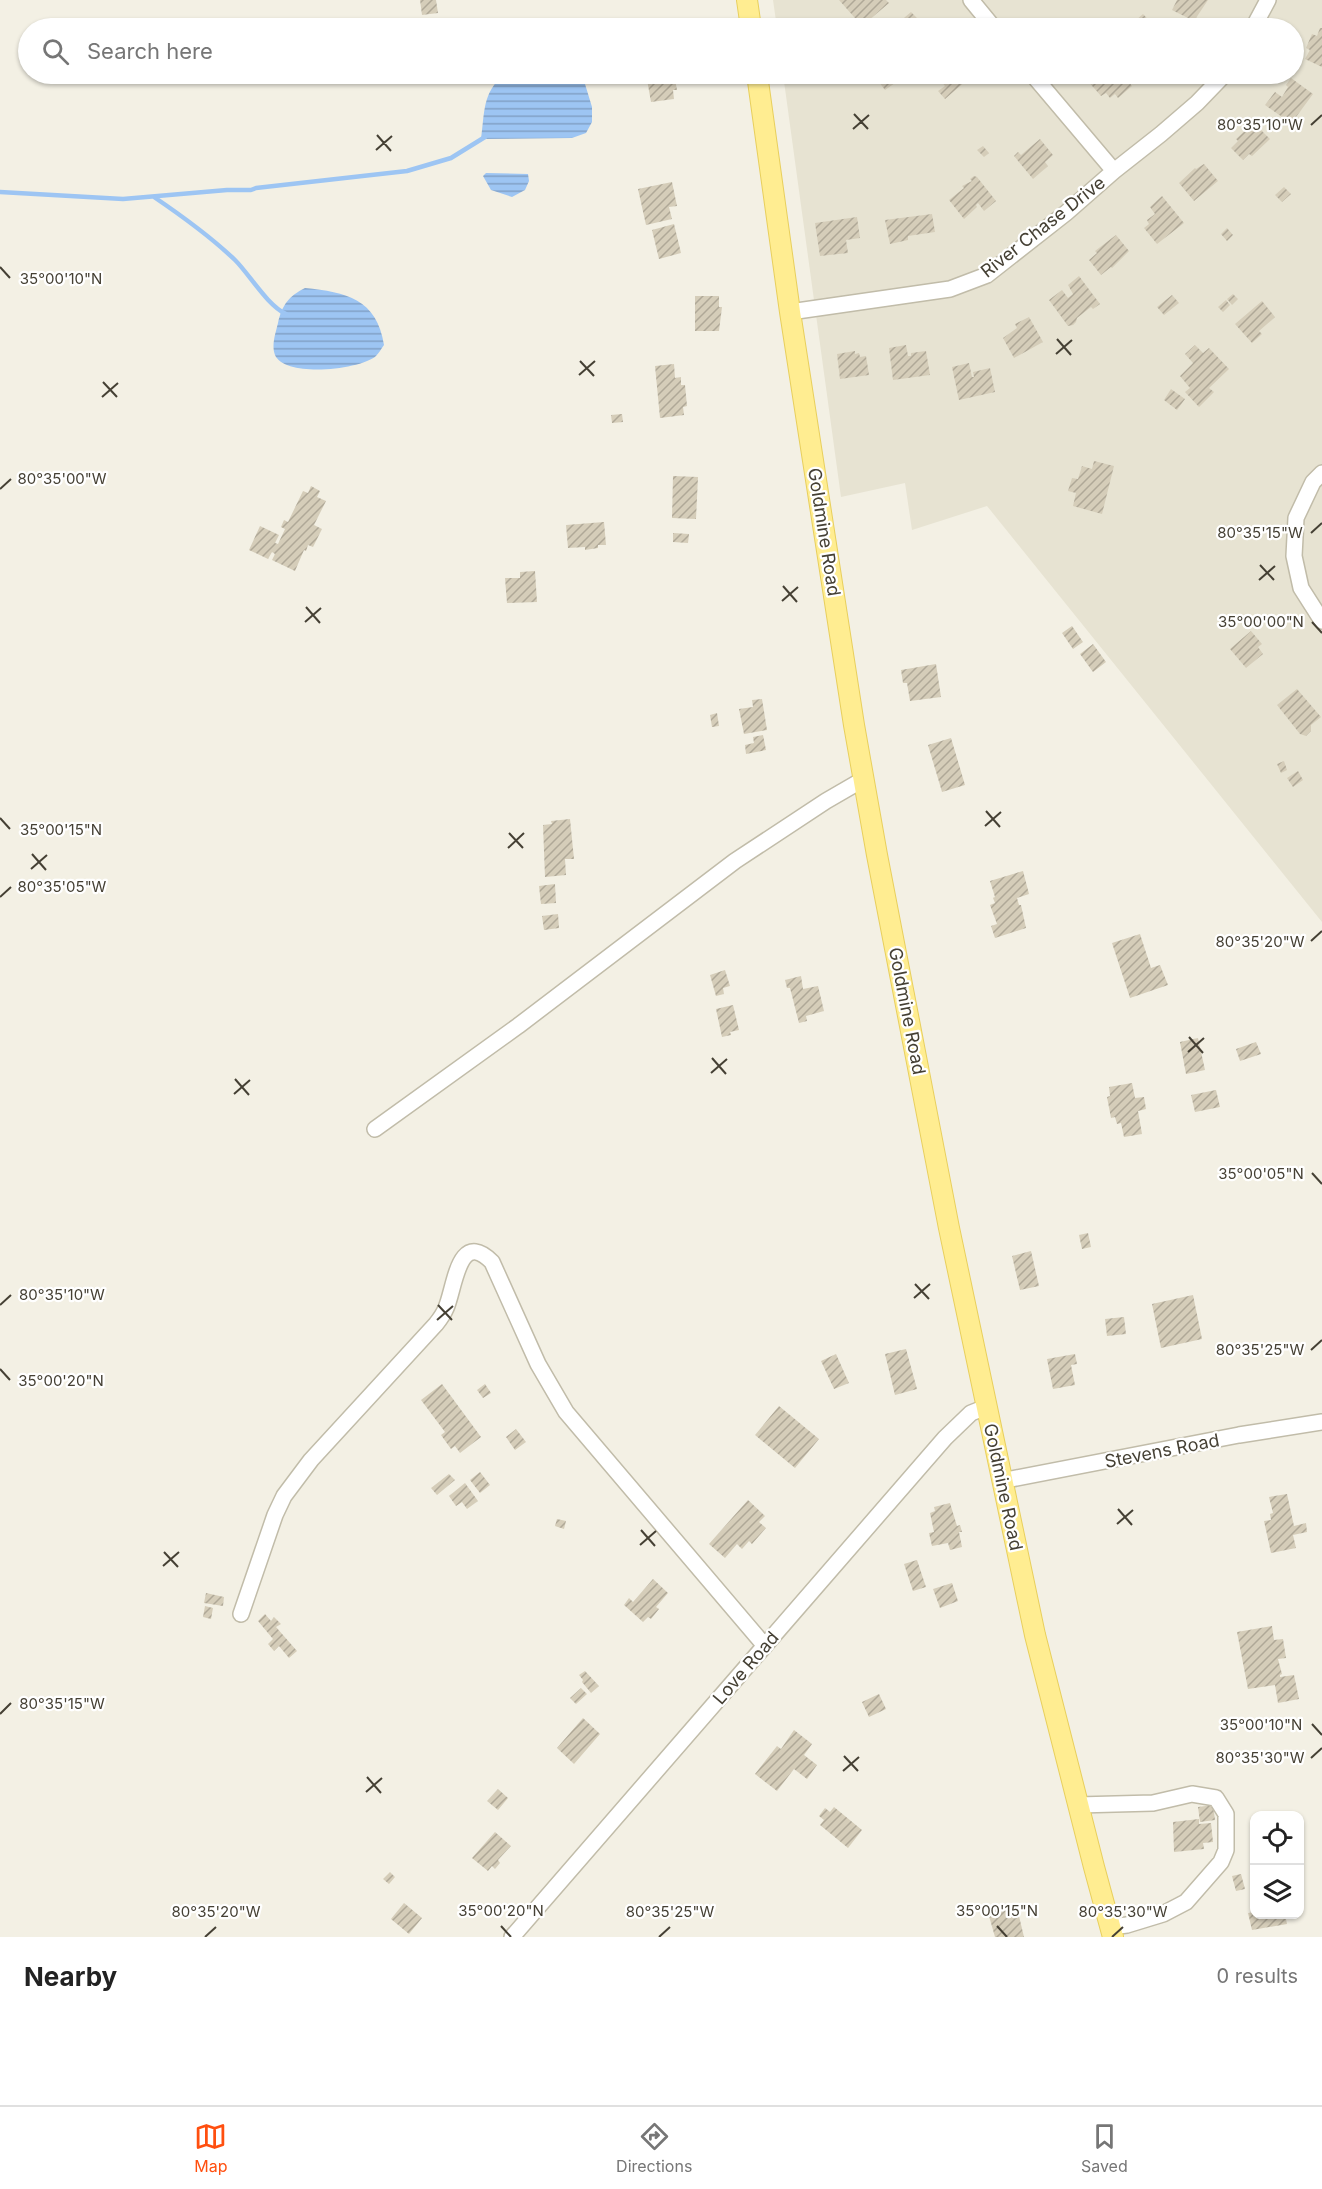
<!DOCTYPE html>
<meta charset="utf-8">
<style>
:root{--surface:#fff;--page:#f6f6f6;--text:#222;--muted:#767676;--line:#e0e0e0;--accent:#ff4f0f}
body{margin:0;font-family:Inter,sans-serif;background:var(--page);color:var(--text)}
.controls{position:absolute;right:18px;bottom:18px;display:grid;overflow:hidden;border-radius:12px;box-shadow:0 2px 4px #0004}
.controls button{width:54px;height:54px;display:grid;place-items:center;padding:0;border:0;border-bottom:2px solid var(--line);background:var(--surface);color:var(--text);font:30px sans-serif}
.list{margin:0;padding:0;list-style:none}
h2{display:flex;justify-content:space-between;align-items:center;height:78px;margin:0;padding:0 24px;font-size:26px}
h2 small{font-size:20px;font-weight:400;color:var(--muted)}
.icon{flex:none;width:33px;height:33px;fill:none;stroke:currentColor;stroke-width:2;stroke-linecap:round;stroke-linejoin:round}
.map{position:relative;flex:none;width:1322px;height:1937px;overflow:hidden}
.search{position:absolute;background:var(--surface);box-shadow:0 2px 4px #0004;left:18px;right:18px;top:18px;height:66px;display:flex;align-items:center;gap:15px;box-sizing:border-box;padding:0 21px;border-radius:33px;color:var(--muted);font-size:22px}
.sheet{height:168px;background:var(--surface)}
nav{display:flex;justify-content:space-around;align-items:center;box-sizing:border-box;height:84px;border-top:2px solid var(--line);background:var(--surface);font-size:16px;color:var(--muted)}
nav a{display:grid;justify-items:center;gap:3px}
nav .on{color:var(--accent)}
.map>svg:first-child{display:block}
.residential{fill:#e7e3d2}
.water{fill:url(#water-rules)}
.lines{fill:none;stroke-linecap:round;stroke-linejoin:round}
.stream{stroke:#9dc5f3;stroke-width:4.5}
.building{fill:url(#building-hatch)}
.minor-casing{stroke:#c1bca9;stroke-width:18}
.major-casing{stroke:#e8cf5d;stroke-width:22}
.minor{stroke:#fff;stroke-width:15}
.major{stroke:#ffed91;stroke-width:20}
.ticks{fill:none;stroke:#454034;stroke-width:2}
.labels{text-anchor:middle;stroke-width:4.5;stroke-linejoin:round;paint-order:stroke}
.street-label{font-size:18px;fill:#454034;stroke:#fff}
.ticks-label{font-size:15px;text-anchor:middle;fill:#454034;stroke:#fff;stroke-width:4.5;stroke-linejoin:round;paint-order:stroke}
</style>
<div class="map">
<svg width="1322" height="1937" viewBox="0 0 1322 1937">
<defs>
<pattern id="water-rules" width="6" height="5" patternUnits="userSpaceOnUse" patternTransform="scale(1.5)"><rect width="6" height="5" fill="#9dc5f3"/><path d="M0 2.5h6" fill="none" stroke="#82a1c6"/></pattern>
<pattern id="building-hatch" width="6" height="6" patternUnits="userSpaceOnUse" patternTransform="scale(1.5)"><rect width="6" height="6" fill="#d5cdb9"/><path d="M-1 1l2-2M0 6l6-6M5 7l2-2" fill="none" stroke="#afa897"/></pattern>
</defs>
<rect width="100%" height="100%" fill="#f3f0e4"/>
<path class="residential" d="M773,0H1322V922L987,506L912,530L905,483L841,497L783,74H1294V28H777Z"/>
<path class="water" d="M504,74H569L585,84L592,107V122L586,133L572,138L481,139C485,111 482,94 504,74Z
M486,173L528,174L529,181L525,190L512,197L491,190L483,176Z
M305,288C346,292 377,299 384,345C381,349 379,353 376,356C360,370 285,378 275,355C271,345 276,332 278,323C282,305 289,296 305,288Z"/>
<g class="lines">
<path class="stream" d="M0,192L123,199L227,190H251L256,188L407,171L451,158L485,137
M154,197C182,216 210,236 235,260C250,275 267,305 286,314"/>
</g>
<path class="building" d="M420,0H436L438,13L422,15Z
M839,0H886L889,3L862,26Z
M1177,0H1208L1194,21L1172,10Z
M911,12L918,19H923L931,27L902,28L898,23Z
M1143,14L1156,28H1127Z
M1320,28H1322V67L1305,59L1310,50L1306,48L1312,34L1317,36Z
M646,74H674L677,90H673L674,99L651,102Z
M931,74H962L967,80L945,99L938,91L945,86L936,75L934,78Z
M1093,74H1113L1117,78L1122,74L1132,86L1118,98L1115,94L1110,98L1106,93L1101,96L1086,79Z
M889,75L895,83L885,90L879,82Z
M1291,78L1313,94L1296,117L1298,120L1292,124L1265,105L1275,92L1282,97L1288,87L1286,85Z
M1255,124L1270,139L1252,156L1249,154L1243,160L1231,148L1238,141L1236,139L1250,126L1251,128Z
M1040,139L1053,155L1045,162L1048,166L1033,179L1014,156L1018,152L1021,155Z
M983,146L989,153L984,157L977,150Z
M1204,164L1218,181L1194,201L1179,183L1195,168L1196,169Z
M974,176L977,177L996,201L984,211L978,203L976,205L977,207L964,219L949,200L964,188L962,186L972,181L970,179Z
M672,182L677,206L669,207L672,219L646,225L638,189Z
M1284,187L1291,194L1282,202L1275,195Z
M1162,196L1184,223L1157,244L1144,228L1149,224L1147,220L1155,214L1150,207Z
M932,214L935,232L908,236V240L890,244L885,220Z
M857,217L860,238L846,240L848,253L820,256L815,223Z
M674,224L681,253L659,259L652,230Z
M1227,228L1233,235L1227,241L1221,234Z
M1116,235L1129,251L1112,268L1111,267L1101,275L1089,260L1097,253L1095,251Z
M1079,276L1100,304L1093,309L1091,307L1077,318L1076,322L1073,325L1068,326L1049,300L1062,290L1068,298L1073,294L1068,285Z
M1233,294L1238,299L1232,305L1227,299Z
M1172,295L1179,303L1164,315L1157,307Z
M695,296H719V307H722L719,331H695Z
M1226,300L1230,305L1223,312L1218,307Z
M1262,301L1275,317L1259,331L1262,334L1252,343L1235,324Z
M1029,317L1043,342L1014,358L1003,338L1017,328L1015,324Z
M906,345L908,356H911V353L926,351L930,375L893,380L889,348Z
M1195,345L1203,353L1209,348L1229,369L1209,388L1214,392L1199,407L1185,392L1190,388L1180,376L1193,363L1185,354Z
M855,351V354L859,353L860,357L866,356L869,375L840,379L837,354Z
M969,363L972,377H974L973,372L990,368L995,392L959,400L952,367Z
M674,364L675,378L681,377V385H685L687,406L683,407L684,415L660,418L655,366Z
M1171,389L1185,399L1177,410L1164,400Z
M622,414L623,422L612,423L611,415Z
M1094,461L1114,466L1102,514L1073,506L1076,493L1068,491L1072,478L1078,479L1082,466L1092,469Z
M673,476L698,477L696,519L672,518Z
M311,486L320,491L317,497L326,501L314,525L322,529L313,547L308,545L306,551L304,550L295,571L272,560L275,554L272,552L268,559L249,550L260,526L279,535L275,543L278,544L285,529L281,527L284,520L288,522L303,491L308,493Z
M604,522L606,545H598V548L585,550V547L568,548L566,525Z
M673,533L689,534L688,543L673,542Z
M535,571L537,602L507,603L505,578H520V572Z
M1072,626L1083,642L1073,649L1062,633Z
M1251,631L1262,644L1258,647L1263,654L1246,668L1230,649Z
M1093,644L1106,662L1093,672L1080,654Z
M936,664L941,697L910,701L907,683H903L901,670Z
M1297,689L1321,717L1311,725V731L1306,736L1300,734L1277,705Z
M762,699L767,730L744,734L739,709L753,707L752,700Z
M717,713L719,726L712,727L710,715Z
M763,735L766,750L746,754L745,745L754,743L753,737Z
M951,738L965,785L942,792L928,745Z
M1284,761L1287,770L1281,773L1277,764Z
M1298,771L1303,780L1293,787L1287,778Z
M570,819L574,859H565L566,875L545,877L543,825L552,824L551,821Z
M1023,871L1029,894L1017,898L1019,905H1021L1026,928L995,938L991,926L997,924L990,905L995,903L993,898L995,897L990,881Z
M555,884L556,903L541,904L539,886Z
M558,914L559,928L544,930L542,916Z
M1140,934L1151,968L1160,965L1168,985L1130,998L1112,943Z
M725,970L730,986L723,988L724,994L716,996L710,975Z
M801,976L803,989L818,986L824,1011L806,1016L807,1021L799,1023L790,988H787L785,980Z
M733,1005L739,1030L730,1032L731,1035L722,1037L716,1009Z
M1198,1038L1205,1070L1186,1074L1180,1042Z
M1256,1042L1261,1054L1240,1061L1236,1049Z
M1132,1083L1135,1098L1144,1097L1146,1109L1138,1111L1142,1134L1124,1137L1121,1123L1117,1124L1115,1117L1111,1118L1107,1097L1110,1096L1109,1087Z
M1216,1090L1220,1107L1195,1112L1191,1095Z
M1088,1233L1091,1247L1082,1249L1079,1235Z
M1031,1251L1039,1286L1020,1290L1012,1256Z
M1193,1295L1202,1339L1161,1348L1152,1304Z
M1124,1317L1126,1334L1107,1336L1105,1319Z
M906,1349L917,1389L895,1395L885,1354Z
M836,1354L849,1383L834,1389L821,1361Z
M1075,1354L1077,1364L1071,1365L1075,1385L1053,1389L1047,1359Z
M442,1384L481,1437L460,1453L455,1446L451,1449L441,1435L445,1432L421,1400Z
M485,1384L491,1393L483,1398L477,1390Z
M779,1406L819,1439L795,1468L755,1435Z
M516,1429L526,1442L515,1450L506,1437Z
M480,1472L490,1485L480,1493L470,1480Z
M449,1474L455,1480L437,1495L431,1488Z
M465,1483L478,1501L467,1509L462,1502L456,1506L449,1496Z
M1287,1494L1294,1526L1306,1523L1307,1532L1293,1535L1296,1548L1271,1553L1264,1521L1271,1520L1270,1514L1273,1513L1269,1497Z
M748,1500L765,1516L759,1522L766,1528L752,1544L749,1541L742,1549L737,1544L725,1558L709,1544Z
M950,1503L957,1526L960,1525L962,1532H959L962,1547L950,1550L948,1543L932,1546L929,1533L934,1532L930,1513L935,1511L934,1507Z
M557,1519L566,1521L564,1529L555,1526Z
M917,1560L926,1587L913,1591L904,1564Z
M653,1579L668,1593L656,1607L659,1609L651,1619L648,1617L643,1622L624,1605L629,1598L633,1602Z
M952,1583L958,1601L940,1608L933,1589Z
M206,1593L224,1597L223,1606L204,1603Z
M205,1606L213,1608L211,1619L203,1617Z
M265,1614L271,1621L274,1617L281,1624L276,1627L297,1651L289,1658L279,1646L274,1651L268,1644L273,1639L258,1621Z
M1272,1626L1274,1640L1283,1639L1286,1658L1278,1659L1282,1674L1280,1675V1677L1294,1675L1299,1699L1278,1703L1275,1685L1248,1689L1237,1632Z
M585,1671L599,1686L591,1693L582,1682L583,1680L579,1675Z
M581,1688L587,1694L576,1704L570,1698Z
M879,1694L886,1709L869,1717L862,1702Z
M583,1718L600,1734L574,1764L557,1748Z
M794,1730L812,1744L804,1755L817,1765L807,1779L794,1769L777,1791L755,1774L777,1746L781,1749Z
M498,1789L508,1798L498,1810L487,1801Z
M1213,1805L1215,1820L1200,1822L1198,1807Z
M834,1807L862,1830L848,1848L820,1825L824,1820L819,1816L825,1808L830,1812Z
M1199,1819V1824L1211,1823L1213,1842L1203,1843L1204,1849L1174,1852L1173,1822Z
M495,1832L511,1846L498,1860L500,1863L495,1869L492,1866L488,1871L472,1858Z
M390,1872L395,1877L389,1884L383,1879Z
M1241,1874L1245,1889L1236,1891L1232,1876Z
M404,1903L422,1918L409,1934L391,1919Z
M1010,1903L1013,1914L1018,1912L1024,1937H995L987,1909Z
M1254,1912V1914H1285L1287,1924L1252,1930L1248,1913Z"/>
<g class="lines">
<defs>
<path id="minor" d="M971,0L994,28
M1253,28L1268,0
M1032,74L1114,171
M790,312L950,289L987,275L1066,213L1114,171L1161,134L1197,103L1225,74
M1322,473L1313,482L1296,518L1294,556L1301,588L1322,621
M375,1129L518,1026L735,861L826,801L864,779
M1001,1481L1239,1435L1322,1422
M241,1614L275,1515L284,1496L311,1460L436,1324C440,1319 444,1313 446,1308C455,1288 458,1228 492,1262L538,1364L566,1412L765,1646
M1078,1805L1153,1803L1192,1794L1216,1798L1226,1814V1850L1221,1862L1186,1902L1163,1914L1127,1925L1111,1927
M512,1937L945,1438L971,1413L986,1407"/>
<path id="major" d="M747,0L751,28
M757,74L790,312L854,725L877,855L949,1228L1035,1635L1094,1867L1113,1937"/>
</defs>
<use href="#minor" class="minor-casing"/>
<use href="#major" class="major-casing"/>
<use href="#minor" class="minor"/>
<use href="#major" class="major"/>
</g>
<path class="ticks" d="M854,114L868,129M1311,125L1322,115M853,129L869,115M377,135L391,151M376,150L392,136M0,267L10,278M1057,339L1071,355M1056,354L1072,340M580,361L594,376M579,375L595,361M103,382L117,397M102,397L118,383M0,489L11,479M1311,533L1322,523M1260,565L1274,580M1259,580L1275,566M783,586L797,602M782,601L798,587M306,607L320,623M305,622L321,608M1312,622L1322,633M986,811L1000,827M0,818L10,829M985,826L1001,812M509,833L523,848M508,848L524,833M32,854L46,870M31,869L47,855M0,897L11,887M1311,941L1322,931M1189,1037L1203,1053M1188,1052L1204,1038M712,1058L726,1074M711,1073L727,1059M235,1079L249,1095M234,1094L250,1080M1312,1173L1322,1184M915,1284L929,1299M914,1298L930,1284M0,1305L11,1295M438,1305L452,1320M437,1320L453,1306M1311,1350L1322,1340M0,1369L10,1380M1118,1509L1132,1525M1117,1524L1133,1510M641,1530L655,1546M640,1545L656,1531M164,1552L178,1567M163,1566L179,1552M0,1714L11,1703M1312,1724L1322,1735M844,1756L858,1771M1311,1758L1322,1748M843,1771L859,1757M367,1777L381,1793M366,1792L382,1778M501,1926L511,1937M997,1926L1007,1937M205,1937L216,1927M659,1937L670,1927M1112,1937L1123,1927"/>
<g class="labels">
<g class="street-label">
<text transform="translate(1043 227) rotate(-38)" y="6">River Chase Drive</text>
<text transform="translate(824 532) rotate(81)" y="6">Goldmine Road</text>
<text transform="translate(907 1011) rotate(79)" y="6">Goldmine Road</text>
<text transform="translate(1162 1451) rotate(-11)" y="6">Stevens Road</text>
<text transform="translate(1003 1487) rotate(78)" y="6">Goldmine Road</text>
<text transform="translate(746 1668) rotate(-49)" y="6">Love Road</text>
</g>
</g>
<g class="ticks-label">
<text x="1260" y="130">80°35'10"W</text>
<text x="61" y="284">35°00'10"N</text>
<text x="62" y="484">80°35'00"W</text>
<text x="1260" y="538">80°35'15"W</text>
<text x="1261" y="627">35°00'00"N</text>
<text x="61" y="835">35°00'15"N</text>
<text x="62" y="892">80°35'05"W</text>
<text x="1260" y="947">80°35'20"W</text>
<text x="1261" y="1179">35°00'05"N</text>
<text x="62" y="1300">80°35'10"W</text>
<text x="1260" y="1355">80°35'25"W</text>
<text x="61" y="1386">35°00'20"N</text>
<text x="62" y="1709">80°35'15"W</text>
<text x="1261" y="1730">35°00'10"N</text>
<text x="1260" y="1763">80°35'30"W</text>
<text x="501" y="1916">35°00'20"N</text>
<text x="997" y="1916">35°00'15"N</text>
<text x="216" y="1917">80°35'20"W</text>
<text x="670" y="1917">80°35'25"W</text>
<text x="1123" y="1917">80°35'30"W</text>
</g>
</svg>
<div class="controls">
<button><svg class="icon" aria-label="locate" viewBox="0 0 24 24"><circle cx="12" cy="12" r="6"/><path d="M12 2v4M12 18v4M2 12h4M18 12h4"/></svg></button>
<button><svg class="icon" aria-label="layers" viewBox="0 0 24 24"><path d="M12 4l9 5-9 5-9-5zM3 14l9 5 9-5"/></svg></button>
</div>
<div class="search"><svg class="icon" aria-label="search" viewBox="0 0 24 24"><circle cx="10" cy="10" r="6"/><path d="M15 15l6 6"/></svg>Search here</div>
</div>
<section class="sheet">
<h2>Nearby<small>0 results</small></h2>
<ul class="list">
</ul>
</section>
<nav>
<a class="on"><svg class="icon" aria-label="map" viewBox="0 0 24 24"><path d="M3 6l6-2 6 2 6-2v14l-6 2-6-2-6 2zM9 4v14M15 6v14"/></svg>Map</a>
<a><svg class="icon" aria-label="directions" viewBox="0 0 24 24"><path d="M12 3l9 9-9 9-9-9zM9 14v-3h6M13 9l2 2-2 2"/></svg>Directions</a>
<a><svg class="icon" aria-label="saved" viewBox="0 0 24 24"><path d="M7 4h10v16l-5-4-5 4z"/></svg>Saved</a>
</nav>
